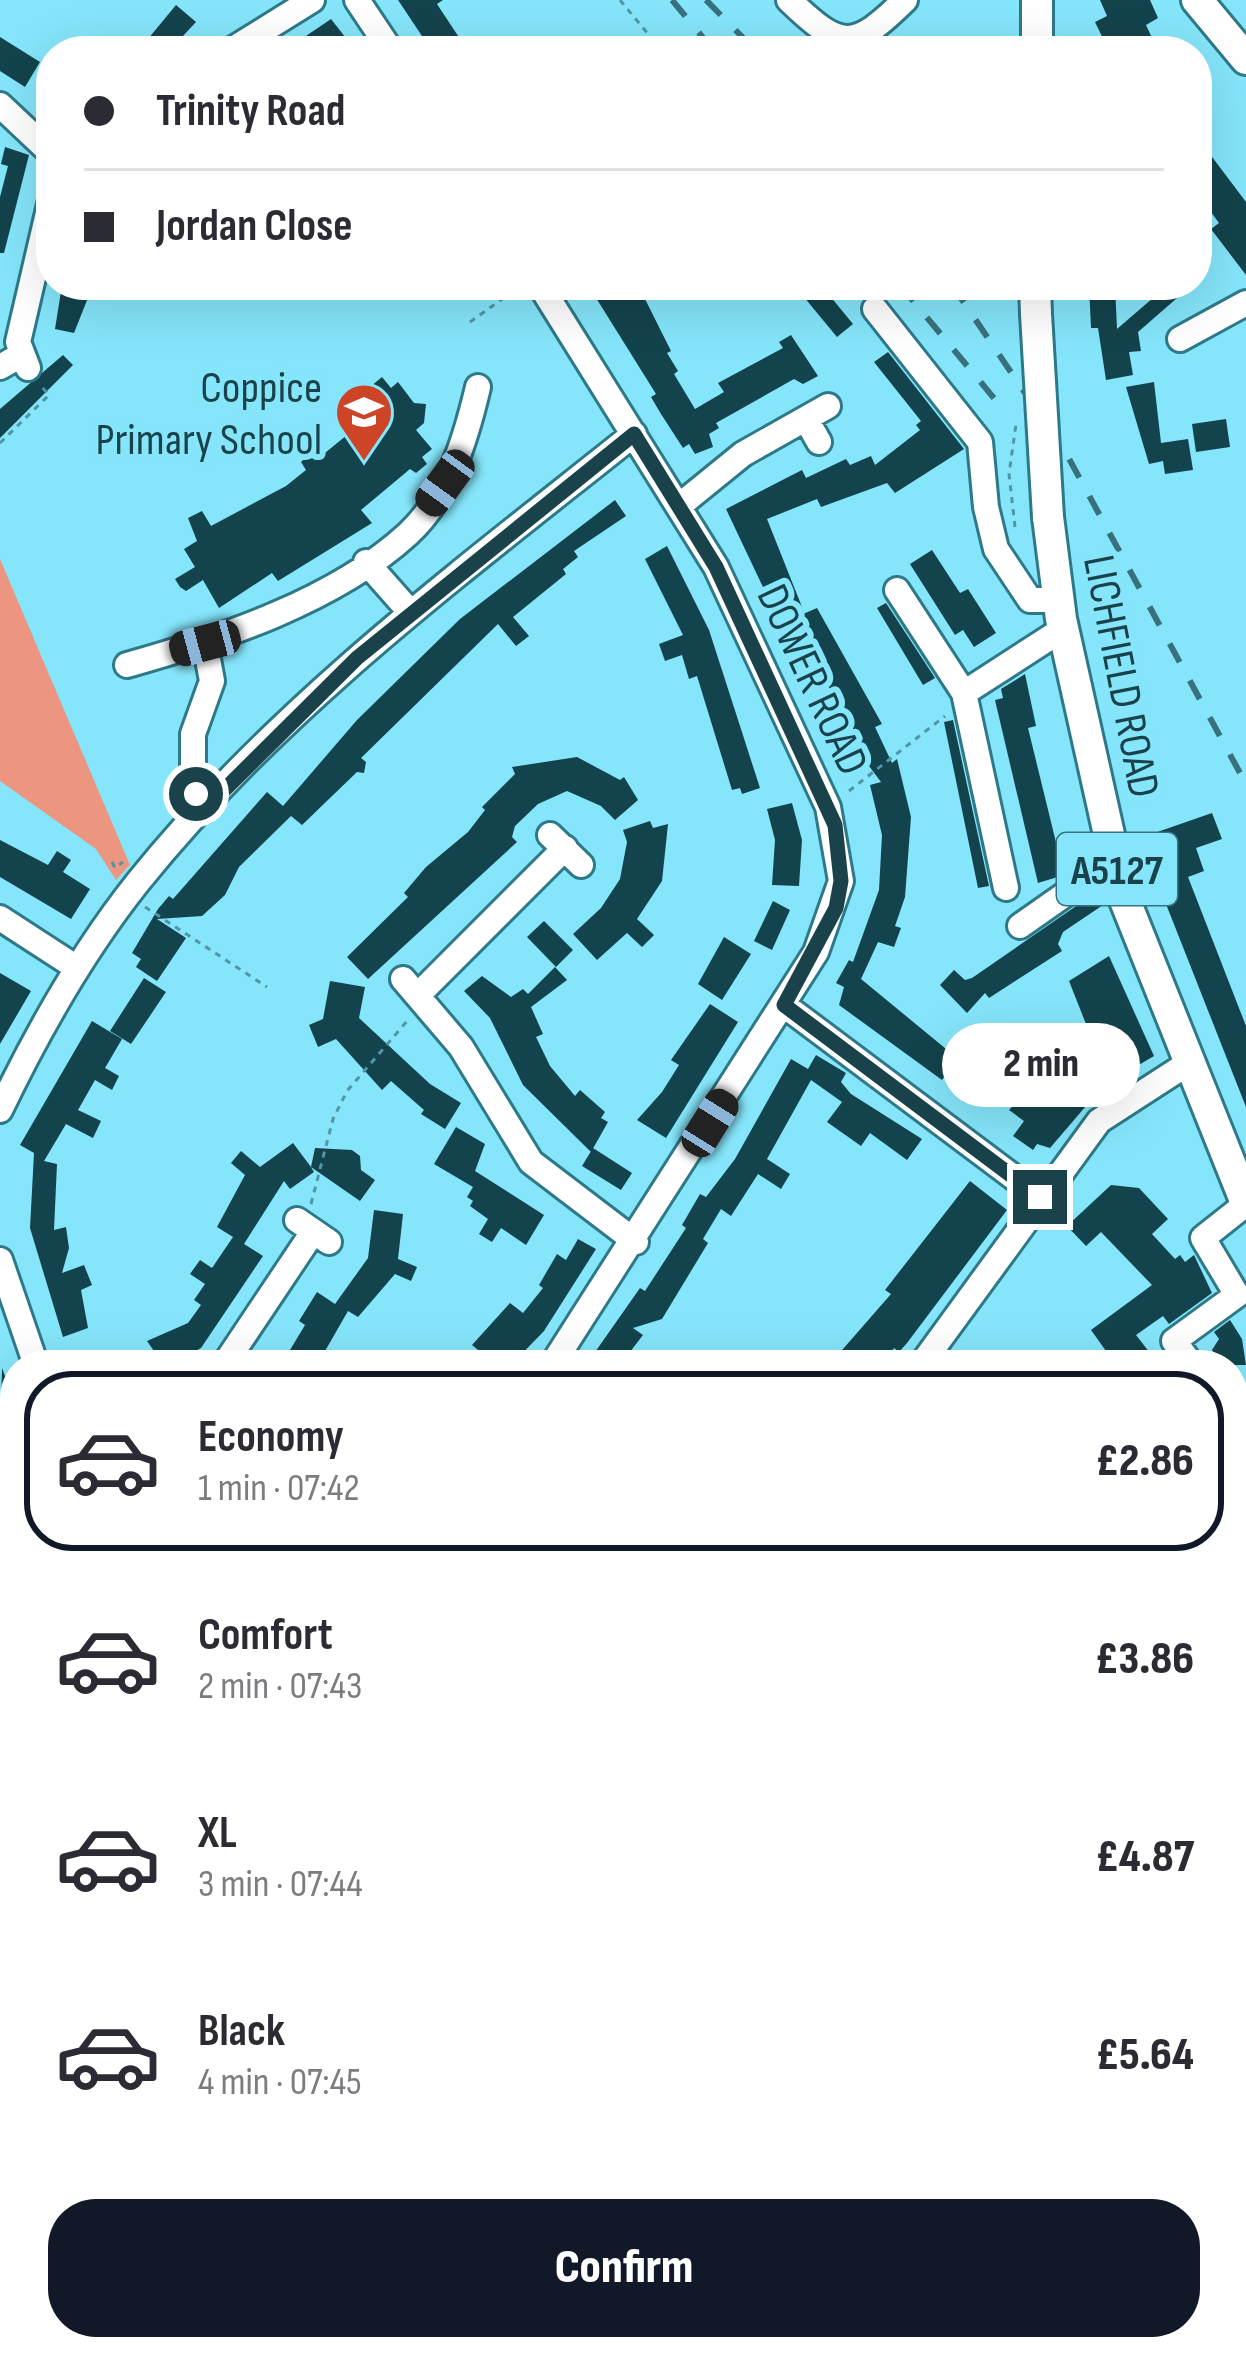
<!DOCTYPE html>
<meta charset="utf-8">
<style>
body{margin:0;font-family:"Sofia Sans Condensed",sans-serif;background:#f7f7f7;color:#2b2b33;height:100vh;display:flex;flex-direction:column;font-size:45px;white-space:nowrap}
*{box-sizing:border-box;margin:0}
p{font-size:39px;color:#7c7c81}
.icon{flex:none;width:66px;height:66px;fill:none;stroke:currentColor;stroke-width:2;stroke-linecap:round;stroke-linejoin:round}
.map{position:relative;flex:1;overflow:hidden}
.drawer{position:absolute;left:0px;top:1350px;width:1248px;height:1011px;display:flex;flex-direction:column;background:#fff;border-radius:48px 48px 0 0;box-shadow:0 12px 48px #0002}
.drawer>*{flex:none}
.top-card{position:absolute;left:36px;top:36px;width:1176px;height:264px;border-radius:48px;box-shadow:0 12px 48px #0002;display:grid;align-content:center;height:264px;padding:0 48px;background:#fff}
.end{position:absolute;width:54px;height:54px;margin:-27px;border:15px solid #19424b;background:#fff;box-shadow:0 0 0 6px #fff}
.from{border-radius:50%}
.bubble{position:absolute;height:84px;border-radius:42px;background:#fff;box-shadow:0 12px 48px #0002;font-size:39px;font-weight:800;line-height:84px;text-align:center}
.car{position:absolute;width:36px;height:72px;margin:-36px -18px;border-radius:15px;box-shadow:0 0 9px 3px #0007;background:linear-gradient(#222 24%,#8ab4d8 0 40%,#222 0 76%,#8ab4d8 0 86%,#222 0)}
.top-card b{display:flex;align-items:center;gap:42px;height:114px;font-size:45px}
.top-card b+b{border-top:3px solid #e1e1e2}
.top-card i{width:30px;height:30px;background:#2b2b33}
ul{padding:21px 0 0;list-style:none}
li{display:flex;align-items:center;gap:36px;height:180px;margin:0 24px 18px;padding:0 24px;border:6px solid transparent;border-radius:48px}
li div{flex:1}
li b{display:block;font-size:45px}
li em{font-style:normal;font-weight:800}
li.on{border-color:#111827}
li>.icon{width:108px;height:108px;stroke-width:1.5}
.button{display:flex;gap:24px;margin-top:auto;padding:24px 48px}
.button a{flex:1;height:138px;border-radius:48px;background:#111827;color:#fff;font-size:48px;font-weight:800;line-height:138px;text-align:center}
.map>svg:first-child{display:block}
.green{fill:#ec9581}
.building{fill:#13434c}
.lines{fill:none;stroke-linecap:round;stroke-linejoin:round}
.minor-casing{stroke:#2e7988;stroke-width:30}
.major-casing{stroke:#2e7988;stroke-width:36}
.path{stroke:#5096a5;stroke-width:3;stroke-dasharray:6 6;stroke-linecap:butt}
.minor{stroke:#fff;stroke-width:24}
.major{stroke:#fff;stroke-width:30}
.rail{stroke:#38717d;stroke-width:6;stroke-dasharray:21 21;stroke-linecap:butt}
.major-bridge-casing{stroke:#2e7988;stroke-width:36;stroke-linecap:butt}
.major-bridge{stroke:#fff;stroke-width:30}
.route{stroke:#19424b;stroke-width:15}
.labels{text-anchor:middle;stroke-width:12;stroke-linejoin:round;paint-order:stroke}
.shield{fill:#85e5fa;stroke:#397380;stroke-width:3}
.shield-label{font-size:42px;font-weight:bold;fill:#19424b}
.poi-label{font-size:45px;fill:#19424b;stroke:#85e5fa;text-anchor:end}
.street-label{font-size:45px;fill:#19424b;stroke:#85e5fa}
</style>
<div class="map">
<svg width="1246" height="2360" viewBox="0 0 1246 2360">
<rect width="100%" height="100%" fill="#85e5fa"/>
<!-- green -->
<path class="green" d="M0,559l130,306 -14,15 -20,-31 -96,-68z"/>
<!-- building -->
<path class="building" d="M398,0h45l-6,4 31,47h-36z
M1100,0h50l8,18 -12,7 12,26h-49l-14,-29 12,-6z
M176,5l20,17 -27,29h-31z
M331,19l11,14 13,18h-47l-8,-11z
M0,37l40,25 -15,25 -25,-16z
M1197,137l49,65v73l-35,-46 8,-6 -22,-30z
M5,147l24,8 -25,98h-4v-56l8,-31 -7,-2z
M62,285h31l-19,48 -19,-4z
M588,285h39l15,8 29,58 -4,2 11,18 -4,3 21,35 29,-17 -6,-9 65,-35 -4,-6 12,-7 27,41 -15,8 -9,-5 -78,44 3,5 -10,6 4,13 -18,7 -6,-10 -6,4 -22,-34 -10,-17 5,-3z
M794,285h27l32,39 -16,13z
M1089,285h26l2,44 51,-44h24l-54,47 3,19 -12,1 4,23 -27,5 -8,-52h-7z
M888,352l76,97 -69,44 -8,-10 -66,24 -4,-8 -50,20 37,93 -24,11 -54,-114 76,-39 4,8 40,-19 4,6 21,-9 4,9 45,-35 -4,-5 5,-4 -47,-59z
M63,355l10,10 -73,73v-29z
M382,377l9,11 7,-6 16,21 12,1 -2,19 -8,7 16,19 -10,8 5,7 -11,9 -6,-4 -49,41 11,13 -94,58 -6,-8 -53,35 -16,-28 -17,11 -6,-4 -5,-8 20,-12 -11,-18 13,-8 -9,-23 14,-7 9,15 75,-40 20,-16 -5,-8 11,-11 8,6 27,-22 -8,-7 27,-23 -7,-9z
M1154,382l7,61 27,-4 5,31 -28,4 -2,-13 -14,3 -23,-77z
M1226,419l4,28 -34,5 -4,-28z
M615,500l11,16 -52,35 4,6 -15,12 3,5 -53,43 16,19 -13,10 -18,-22 -137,134 5,4 -2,11 -7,-1 -55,53 -11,-9 -52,51 -14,28 -23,21 -45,3 29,19 -29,43 -21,-14 5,-8 -9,-6 26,-44 11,-13 4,3 94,-107 16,14 74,-86 103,-101z
M667,546l42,84 51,158 -18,6 -2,-6 -8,2 -35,-114 -8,3 -7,-24 -17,6 -6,-17 24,-9 -38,-76z
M932,550l28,43 8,-4 28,44 -22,14 -11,-17 -8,5 -45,-71z
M886,603l49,75 -12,7 -46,-77z
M817,608l65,116 -7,3 17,36 5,-4 14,58 -6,80 -10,29 6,2 -7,19 -16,-5 -17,37 96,79 -15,22 -103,-75 5,-18 -8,-4 13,-23 4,2 26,-72 3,-55 -12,-50 11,-3 -21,-28 -64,-137z
M1025,674l11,52 -8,2 36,147 -26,8 -43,-183 8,-2 -2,-9z
M953,720l36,166 -11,2 -34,-166z
M577,757l43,23 4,-3 14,23 -23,20 -14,-14 -34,-15 -29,13 -23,22 -3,11 5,5 -149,137 -21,-22 61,-60 -4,-4 22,-26 42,-35 17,-22 -3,-3 33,-33 -3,-7z
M792,803l10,37 -3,46 -27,-1 3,-45 -8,-31z
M1212,813l10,26 -26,9 8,23 -16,6 58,149v81l-106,-269z
M650,821l3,7 15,-4 -6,57 -25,38 17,16 -12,12 -15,-14 -30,27 -24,-26 28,-26 19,-29 7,-37 -4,-12z
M0,840l48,25 9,-14 14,9 -8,12 27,17 -19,30 -71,-42z
M1095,893l8,12 -40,27 -5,12 4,7 -73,47 -4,-5 -18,20 -27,-28 14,-15 11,10 7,-2z
M773,901l17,9 -18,40 -18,-9z
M544,921l29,29 -17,17 -29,-30z
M724,937l27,17 -29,46 -24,-16z
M1109,956l45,100 -29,17 -4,-11 -18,5 -34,-86z
M555,967l12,13 -36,27 12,27 -7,3 14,29 25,30 5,-6 25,22 -4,6 7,4 -17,30 -68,-67 -33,-67 -26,-27 18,-15 29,21 12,-8 5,5z
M0,973l31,18 -31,53z
M144,978l22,14 -35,52 -21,-13z
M330,981l35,6 -6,31 71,66 31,19 -16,26 -24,-15 3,-4 -33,-29 -9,9 -46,-51 -18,8 -9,-22 14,-6z
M710,1004l28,18 -72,116 -29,-18 25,-28 17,-27 -8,-5z
M92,1021l30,18 -17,29 14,8 -7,14 -17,-10 -17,30 23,11 -8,17 -27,-14 -22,37 13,3 -3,66 12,-3 3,21 -7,25 22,-8 8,20 -11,5 7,38 -25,9 -33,-109 4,-75 -14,-8z
M816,1055l30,18 -5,9 10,12 71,45 -15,21 -37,-27 -9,13 -34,-24 15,-20 -31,-22 -44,79 23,15 -9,15 -23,-15 -27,42 -10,-7 -18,30 5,4 -46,76 -29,9 10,7 -23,30h-34l54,-77 5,3 41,-63 -4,-3 18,-31 6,3 29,-38 56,-100 17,10z
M1050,1067l42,32 -42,49 -13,-4 -4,6 -20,-14 11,-15 -15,-11z
M456,1127l29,17 -10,27 69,44 -18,30 -25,-17 -9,14 -13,-8 9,-15 -18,-13 3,-5 -6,-4 6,-10 -39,-23z
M293,1143l18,24 4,-19 37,2 8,6 1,14 14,10 -15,21 -49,-34 3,5 -24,17 -6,-8 -40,63 19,12 -62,92 -31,17h-47l31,-14 -7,-10 41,-18 13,-18 -7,-5 11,-16 -15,-10 10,-14 12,8 21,-31 -16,-10 28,-52 -14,-12 10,-12 19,16z
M593,1148l39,25 -11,17 -39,-24z
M970,1181l37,29 -100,133 -8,9 -5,-4 -12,17h-53l62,-71 -6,-4z
M1111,1185l28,3 29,31 -16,15 23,25 5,-4 5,7 9,-7 18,38 -43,31 -6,-8 -27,19 14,18 -16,12h-18l-25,-35 61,-45 -51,-53 -15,14 -19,-20z
M374,1210l29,4 -5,45 19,8 -6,14 -16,-7 -37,43 -10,-6 -31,54h-36l24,-40 -6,-4 18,-29 18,12 33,-46z
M578,1239l18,10 -52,82 -33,34h-53l20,-15 -6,-5 38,-42 13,10 20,-25 -4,-3 18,-31 9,6z
M1230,1320l12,19 4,26h-24l-10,-15 7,-11 -5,-7z
M2,1368l13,35 -2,74 -13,-36z"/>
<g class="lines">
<defs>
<path id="minor" d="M357,0l34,51
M789,0c52,50 64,51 116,0
M230,51l82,-51
M0,105l51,48
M540,285l176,282 112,240 13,74 -25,71 -264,413
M875,309l105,133 6,65 10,42 34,51h28
M1180,339l66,-36
M0,367l21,-12
M28,368l-10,-26 33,-142
M806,419l13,23
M679,506l64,-52 85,-48
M366,562l45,51
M897,590l67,103 42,195
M127,665c93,-26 208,-64 281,-131 41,-38 58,-96 70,-147
M964,693l99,-64
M204,810l-11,-42v-34l19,-53 -7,-38
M550,835l31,30
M0,918l77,50
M1020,926l94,-66
M403,979l58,68 70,115 105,80
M419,994l146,-146
M784,1005l256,192
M0,1110c38,-79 83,-159 138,-228 140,-174 322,-309 496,-448
M297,1220l32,22
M0,1260l36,105
M1191,1364l-17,-23 63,-46 -34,-57 43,-34
M224,1365l89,-133
M921,1365l178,-244 88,-57
M1233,1569l13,-13
M1233,1856l13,-15
M0,1960l15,-3
M211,2360l10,-14
M789,2360l13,-14"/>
<path id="major" d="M1197,0l49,59
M1037,51v-51
M1035,285l1,29
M1048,517l13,102 61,274 124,310"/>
</defs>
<!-- minor casing -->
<use href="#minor" class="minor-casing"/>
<!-- major casing -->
<use href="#major" class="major-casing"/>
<!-- path -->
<path class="path" d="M620,0l42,51
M784,51l13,-16
M856,285l7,8
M470,322l45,-32
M0,443l49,-48 -9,-10
M1015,527l-6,-53 7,-50
M849,791l96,-75
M112,862l3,6 8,-6
M145,907l122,80
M311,1204l22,-85 14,-28 61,-71
M0,2177l15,8
M1173,2346l15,14"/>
<!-- minor -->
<use href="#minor" class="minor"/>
<!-- major -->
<use href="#major" class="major"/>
<!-- rail -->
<path class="rail" d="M672,0l42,51
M706,0l50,51
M900,285l98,118
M952,285l115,170 179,329"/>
<defs>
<path id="major-bridge" d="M1036,314l12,203"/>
</defs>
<!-- major-bridge casing -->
<use href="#major-bridge" class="major-bridge-casing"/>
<!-- major-bridge -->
<use href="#major-bridge" class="major-bridge"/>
</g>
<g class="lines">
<!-- route -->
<path class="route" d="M196,794l8,16 153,-152 277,-224 82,133 119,258 6,56 -5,27 -52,97 256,192"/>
</g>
<!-- icons -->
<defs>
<symbol id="school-pin" viewBox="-11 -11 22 30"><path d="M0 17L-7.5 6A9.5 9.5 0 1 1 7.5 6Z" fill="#ce4427" stroke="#85e5fa"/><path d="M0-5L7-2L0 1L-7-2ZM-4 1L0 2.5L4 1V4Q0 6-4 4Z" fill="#fff"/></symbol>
</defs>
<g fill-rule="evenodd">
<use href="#school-pin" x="331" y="379" width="66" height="90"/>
</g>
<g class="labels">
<!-- shield labels -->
<rect class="shield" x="1057" y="833" width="120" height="72" rx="9"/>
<g class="shield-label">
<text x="1117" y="884">A5127</text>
</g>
<!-- poi labels -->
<g class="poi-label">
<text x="322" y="402">Coppice<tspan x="322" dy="52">Primary School</tspan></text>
</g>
<!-- street labels -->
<g class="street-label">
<text transform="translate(1123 676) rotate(79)" y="16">LICHFIELD ROAD</text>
<text transform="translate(814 679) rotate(65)" y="16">DOWER ROAD</text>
</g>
</g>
</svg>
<i class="end from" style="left:196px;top:794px"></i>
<i class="end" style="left:1040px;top:1197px"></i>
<div class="bubble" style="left:942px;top:1023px;width:198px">2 min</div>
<i class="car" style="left:445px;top:483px;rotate:216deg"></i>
<i class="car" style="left:205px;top:643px;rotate:255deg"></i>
<i class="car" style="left:710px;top:1123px;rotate:32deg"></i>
<div class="top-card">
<b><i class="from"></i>Trinity Road</b>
<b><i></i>Jordan Close</b>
</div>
<section class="drawer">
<ul>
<li class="on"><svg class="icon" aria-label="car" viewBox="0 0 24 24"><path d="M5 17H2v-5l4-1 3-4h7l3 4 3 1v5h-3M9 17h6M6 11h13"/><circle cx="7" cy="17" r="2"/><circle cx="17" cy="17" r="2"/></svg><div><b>Economy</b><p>1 min · 07:42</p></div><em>£2.86</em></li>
<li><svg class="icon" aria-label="car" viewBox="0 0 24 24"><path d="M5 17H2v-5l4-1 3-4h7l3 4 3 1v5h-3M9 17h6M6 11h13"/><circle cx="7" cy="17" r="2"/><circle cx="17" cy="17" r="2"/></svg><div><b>Comfort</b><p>2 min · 07:43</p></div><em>£3.86</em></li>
<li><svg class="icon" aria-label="car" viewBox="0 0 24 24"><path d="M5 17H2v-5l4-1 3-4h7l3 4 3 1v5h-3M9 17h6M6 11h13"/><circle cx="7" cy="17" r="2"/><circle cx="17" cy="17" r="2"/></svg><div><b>XL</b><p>3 min · 07:44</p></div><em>£4.87</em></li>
<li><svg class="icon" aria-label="car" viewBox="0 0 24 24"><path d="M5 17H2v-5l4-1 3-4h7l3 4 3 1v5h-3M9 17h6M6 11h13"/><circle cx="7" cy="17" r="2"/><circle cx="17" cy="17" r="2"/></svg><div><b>Black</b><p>4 min · 07:45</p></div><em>£5.64</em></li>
</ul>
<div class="button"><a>Confirm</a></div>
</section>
</div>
